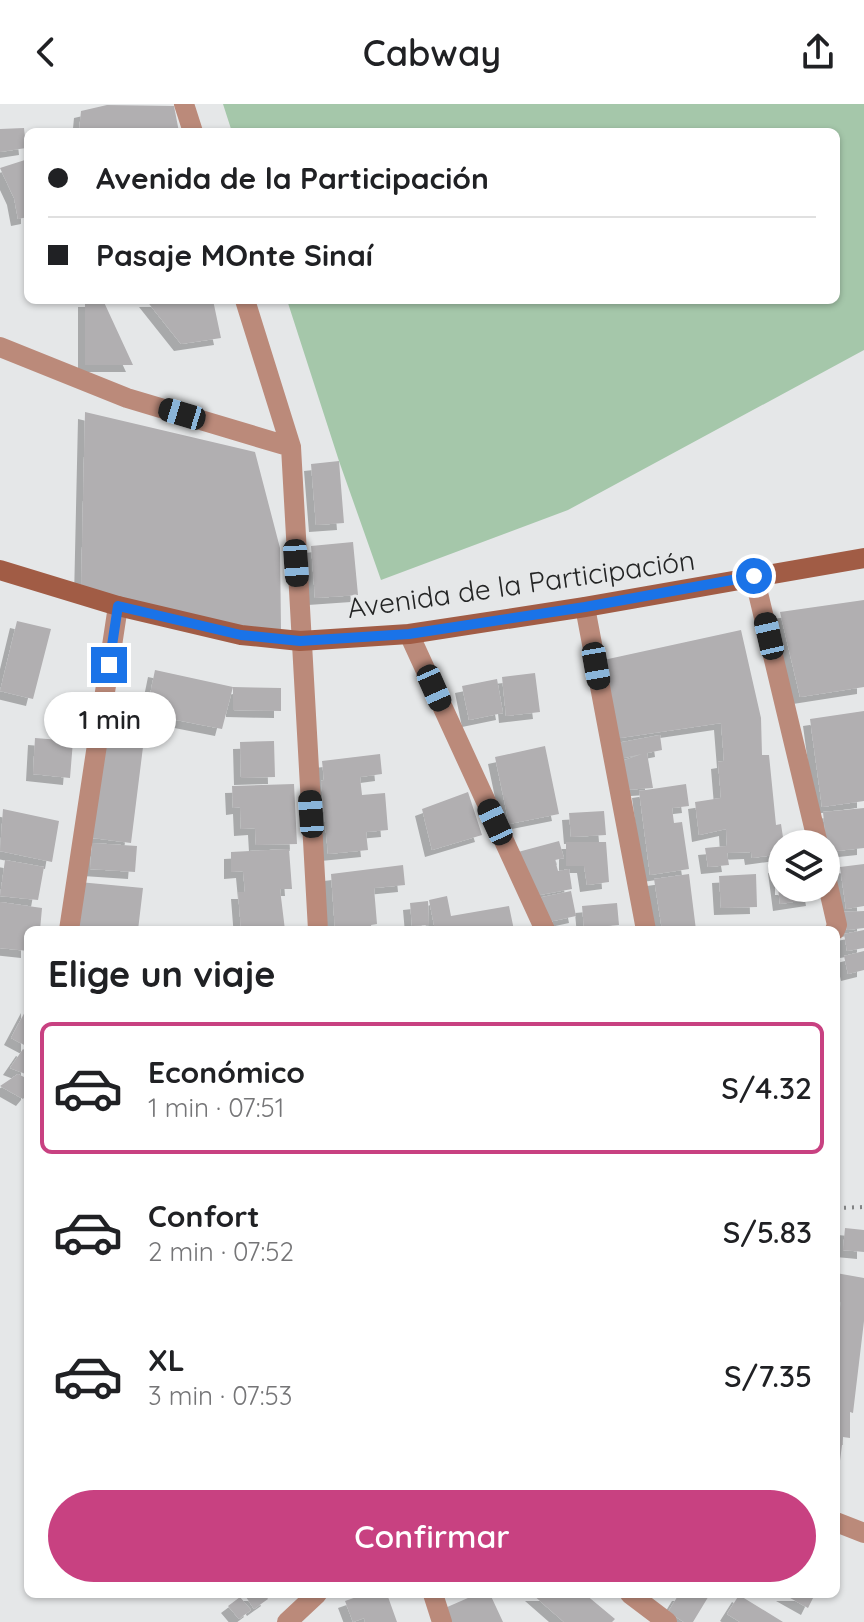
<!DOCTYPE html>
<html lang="es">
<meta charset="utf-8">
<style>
body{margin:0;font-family:Quicksand,sans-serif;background:#f6f6f6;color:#202124;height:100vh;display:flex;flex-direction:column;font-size:30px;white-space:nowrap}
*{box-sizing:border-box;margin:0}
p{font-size:26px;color:#757577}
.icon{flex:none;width:44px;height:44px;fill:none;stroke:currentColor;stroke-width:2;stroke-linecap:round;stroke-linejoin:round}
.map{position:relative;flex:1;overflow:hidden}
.drawer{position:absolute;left:24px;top:822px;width:816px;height:672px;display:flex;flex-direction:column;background:#fff;border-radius:12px;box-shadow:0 2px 6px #0004}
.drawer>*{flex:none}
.hud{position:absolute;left:24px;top:24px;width:816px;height:176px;border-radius:12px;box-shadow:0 2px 6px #0004;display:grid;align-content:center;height:176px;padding:0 24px;background:#fff}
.controls{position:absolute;left:768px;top:726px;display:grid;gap:16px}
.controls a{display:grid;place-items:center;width:72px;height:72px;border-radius:50%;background:#fff;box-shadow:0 2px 6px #0004;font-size:40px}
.end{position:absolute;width:36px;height:36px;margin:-18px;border:10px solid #1a73e8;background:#fff;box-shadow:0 0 0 4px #fff}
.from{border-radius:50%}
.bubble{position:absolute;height:56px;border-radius:28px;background:#fff;box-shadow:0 2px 6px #0004;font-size:26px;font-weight:600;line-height:56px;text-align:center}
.car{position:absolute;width:24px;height:48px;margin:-24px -12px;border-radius:10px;box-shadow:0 0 6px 2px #0007;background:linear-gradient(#222 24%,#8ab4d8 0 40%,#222 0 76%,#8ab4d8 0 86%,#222 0)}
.hud b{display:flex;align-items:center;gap:28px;height:76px;font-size:30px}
.hud b+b{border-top:2px solid #e0e0e0}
.hud i{width:20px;height:20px;background:#202124}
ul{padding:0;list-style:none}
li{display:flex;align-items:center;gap:24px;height:132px;margin:0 16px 12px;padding:0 8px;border:4px solid transparent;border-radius:12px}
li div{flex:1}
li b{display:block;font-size:30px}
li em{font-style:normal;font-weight:600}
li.on{border-color:#c84181}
li>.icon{width:72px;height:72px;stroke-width:1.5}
h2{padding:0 24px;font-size:36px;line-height:96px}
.primary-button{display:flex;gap:16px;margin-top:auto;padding:16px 24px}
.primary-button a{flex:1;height:92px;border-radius:48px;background:#c84181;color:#fff;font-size:32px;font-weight:600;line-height:92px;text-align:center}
header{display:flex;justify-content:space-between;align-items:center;height:104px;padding:0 24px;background:#fff;font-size:36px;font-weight:600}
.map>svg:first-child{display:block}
.green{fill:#a5c7aa}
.building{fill:#b1afb1;filter:url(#shadow)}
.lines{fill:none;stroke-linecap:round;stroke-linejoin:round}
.path{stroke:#818283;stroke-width:4;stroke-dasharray:2 6;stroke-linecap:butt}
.minor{stroke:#bb8a7a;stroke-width:20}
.secondary{stroke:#a15c45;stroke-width:20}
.route{stroke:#1a73e8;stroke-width:10}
.labels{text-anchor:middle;stroke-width:6;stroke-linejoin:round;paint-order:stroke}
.street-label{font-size:28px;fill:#242525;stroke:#e5e7e8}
</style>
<header><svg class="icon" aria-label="back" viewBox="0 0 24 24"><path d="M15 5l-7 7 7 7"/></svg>Cabway<svg class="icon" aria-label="share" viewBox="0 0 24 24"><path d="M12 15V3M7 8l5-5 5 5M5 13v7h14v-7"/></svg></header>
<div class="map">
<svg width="864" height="1518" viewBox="0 0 864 1518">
<defs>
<filter id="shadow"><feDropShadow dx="-7" dy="7" stdDeviation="0" flood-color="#0004"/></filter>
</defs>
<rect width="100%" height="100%" fill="#e5e7e8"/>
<!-- green -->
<path class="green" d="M223,0h641v246l-296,160 -187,70 -42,-119 -52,-161h549v-168h-604z"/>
<!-- building -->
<path class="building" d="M107,1l67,1 5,26h-100l2,-21z
M24,24l2,20 -26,4v-23z
M28,55v58l-10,2 -4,-21 -14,-30z
M85,196h18l30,65h-48z
M146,196h67l8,38 -40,6z
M85,308l170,40 25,96 1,82 -67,-7 -133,-32z
M339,357l5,62 -28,2 -5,-61z
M353,438l5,53 -43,3 -4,-52z
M864,496v87l-64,10 -20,-85z
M17,517l34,8 -18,70 -33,-8z
M741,526l20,88 1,37h7l7,70 5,-1 3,20 -2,10 -30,4 -1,-6 -24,1 2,12 -21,2 -3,-19 22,-2 -1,-17 -27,6 -4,-33 26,-4 -3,-36 6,-1 -3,-38 -108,16 -14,-78z
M155,566l78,17 -11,42 -76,-15z
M535,569l5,39 -34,4 -4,-39z
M497,575l6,34 -34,7 -7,-34z
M233,583l48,1v23l-48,-1z
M864,607v90l-42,6 -12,-88z
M100,613l46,6 -15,120 -46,-6z
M660,631l2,15 -15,3 6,35 -30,2 -4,-28 23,-8 -27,6 -3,-16z
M35,634l38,3 -3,37 -37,-4z
M274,637l1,36 -34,1 -1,-36z
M545,642l14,68 -50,10 -14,-67z
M380,650l2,20 -22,3 2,18 23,-2 3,37 -22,2 2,18 -40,4 -7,-73 3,-1 -2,-19z
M294,680l3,60 -41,1 -1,-17 -14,1 -1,-22 -7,1 -1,-22z
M686,680l3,22 -17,2 2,15 8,-1 7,47 -39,6 -11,-84z
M468,688l14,43 -50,15 -10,-41z
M864,704v40l-37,4 -4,-40z
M3,705l56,12 -7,41 -52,-11z
M604,707l2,24 -35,2 -2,-24z
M559,737l5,17 -9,2 3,11 11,-2 3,20 -38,7 -16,-44z
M566,738h40l3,40 -22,3 -3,-19h-18z
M92,739l45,3 -2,26 -45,-3z
M289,745l3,40h-12l5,41h-44l-3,-38h7l-2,-21 -12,1v-20z
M5,756l39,7 -6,33 -38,-4z
M864,760v42l-18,3 -6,-42z
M403,761l2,20 -31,3 3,36 -6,1 1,5h-37l-4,-56z
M782,761v23h29l2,11 -33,5 -5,-38z
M689,770l7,56h-34l-8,-51z
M756,770l1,33 -36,1 -2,-32z
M79,778l64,6 -5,42h-65z
M571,787l5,25 -32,7 -6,-25z
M447,792l4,20 58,-10 5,24h-79l-6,-30z
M428,797l1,24 -17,1 -2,-23z
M0,798l42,6 -2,22h-12v21l-28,-3z
M617,799l2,22 -35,3 -2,-22z
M864,807v17l-17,2 -4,-18z
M864,826v18l-17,3 -3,-17z
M864,847v19l-16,4 -4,-18z
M28,902v41l-17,-9z
M23,945l5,3v23l-18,-7z
M18,970l10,5v14l-5,6 -23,-13z
M845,1124l19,2v22l-21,-2z
M836,1169l28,5v43l-11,92 -3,-1v26l-7,-1 -3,24 -4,-1v-127l5,-31 -5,-1z
M244,1490h21l3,5 -14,10z
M365,1490h22l10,28h-32l-1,-4 -11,4 -8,-21z
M477,1490h13l13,28h-52l-6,-14z
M532,1490h53l30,25 -3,3h-48z
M679,1490h31l-17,28h-9l-16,-10z
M783,1490h32l-7,14z
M739,1491l44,27h-43l-13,-8z
M240,1493l11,13 -12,9 -11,-13z"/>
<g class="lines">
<!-- path -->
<path class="path" d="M836,1104l28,-1"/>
<!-- minor -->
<path class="minor" d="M184,0l9,28
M245,196l46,147 27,483
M0,243l127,51 164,49
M754,472l64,268
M585,503l61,323
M409,530l136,296
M826,773l11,48 -2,5
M69,826l49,-324
M836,1418l28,11
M433,1490l9,28
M630,1490l37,28
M287,1518l30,-28"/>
<!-- secondary -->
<path class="secondary" d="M0,466l118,36 123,29 59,6 109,-7 176,-27 279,-49"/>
</g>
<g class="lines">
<!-- route -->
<path class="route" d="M109,561l9,-59 123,29 59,6 109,-7 176,-27 169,-31"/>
</g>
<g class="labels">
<!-- street labels -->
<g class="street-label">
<text transform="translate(521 480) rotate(-8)" y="10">Avenida de la Participación</text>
</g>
</g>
</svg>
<div class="controls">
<a><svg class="icon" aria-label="layers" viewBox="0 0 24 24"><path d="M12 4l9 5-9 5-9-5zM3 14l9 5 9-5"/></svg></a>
</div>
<i class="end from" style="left:754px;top:472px"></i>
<i class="end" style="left:109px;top:561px"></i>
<div class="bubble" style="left:44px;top:588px;width:132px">1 min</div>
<i class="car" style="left:182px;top:310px;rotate:287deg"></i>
<i class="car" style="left:296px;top:459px;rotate:176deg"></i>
<i class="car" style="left:769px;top:532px;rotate:347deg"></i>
<i class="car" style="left:596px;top:562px;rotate:170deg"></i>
<i class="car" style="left:434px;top:584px;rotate:156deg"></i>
<i class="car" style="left:311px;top:710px;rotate:356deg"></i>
<i class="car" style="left:495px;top:718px;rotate:335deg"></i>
<div class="hud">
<b><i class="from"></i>Avenida de la Participación</b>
<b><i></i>Pasaje MOnte Sinaí</b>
</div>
<section class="drawer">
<h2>Elige un viaje</h2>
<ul>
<li class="on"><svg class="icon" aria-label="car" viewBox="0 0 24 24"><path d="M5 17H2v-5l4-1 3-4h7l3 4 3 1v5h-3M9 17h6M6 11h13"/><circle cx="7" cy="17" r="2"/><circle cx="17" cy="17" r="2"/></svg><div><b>Económico</b><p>1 min · 07:51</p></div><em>S/4.32</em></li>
<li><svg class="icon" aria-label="car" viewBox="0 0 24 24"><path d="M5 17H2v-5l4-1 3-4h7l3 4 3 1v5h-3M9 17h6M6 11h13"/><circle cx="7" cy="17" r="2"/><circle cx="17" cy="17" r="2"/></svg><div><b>Confort</b><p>2 min · 07:52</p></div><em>S/5.83</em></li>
<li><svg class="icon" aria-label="car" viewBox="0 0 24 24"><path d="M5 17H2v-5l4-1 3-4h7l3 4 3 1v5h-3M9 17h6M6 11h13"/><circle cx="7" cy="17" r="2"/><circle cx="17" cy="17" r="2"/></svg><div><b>XL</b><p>3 min · 07:53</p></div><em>S/7.35</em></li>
</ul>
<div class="primary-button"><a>Confirmar</a></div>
</section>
</div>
